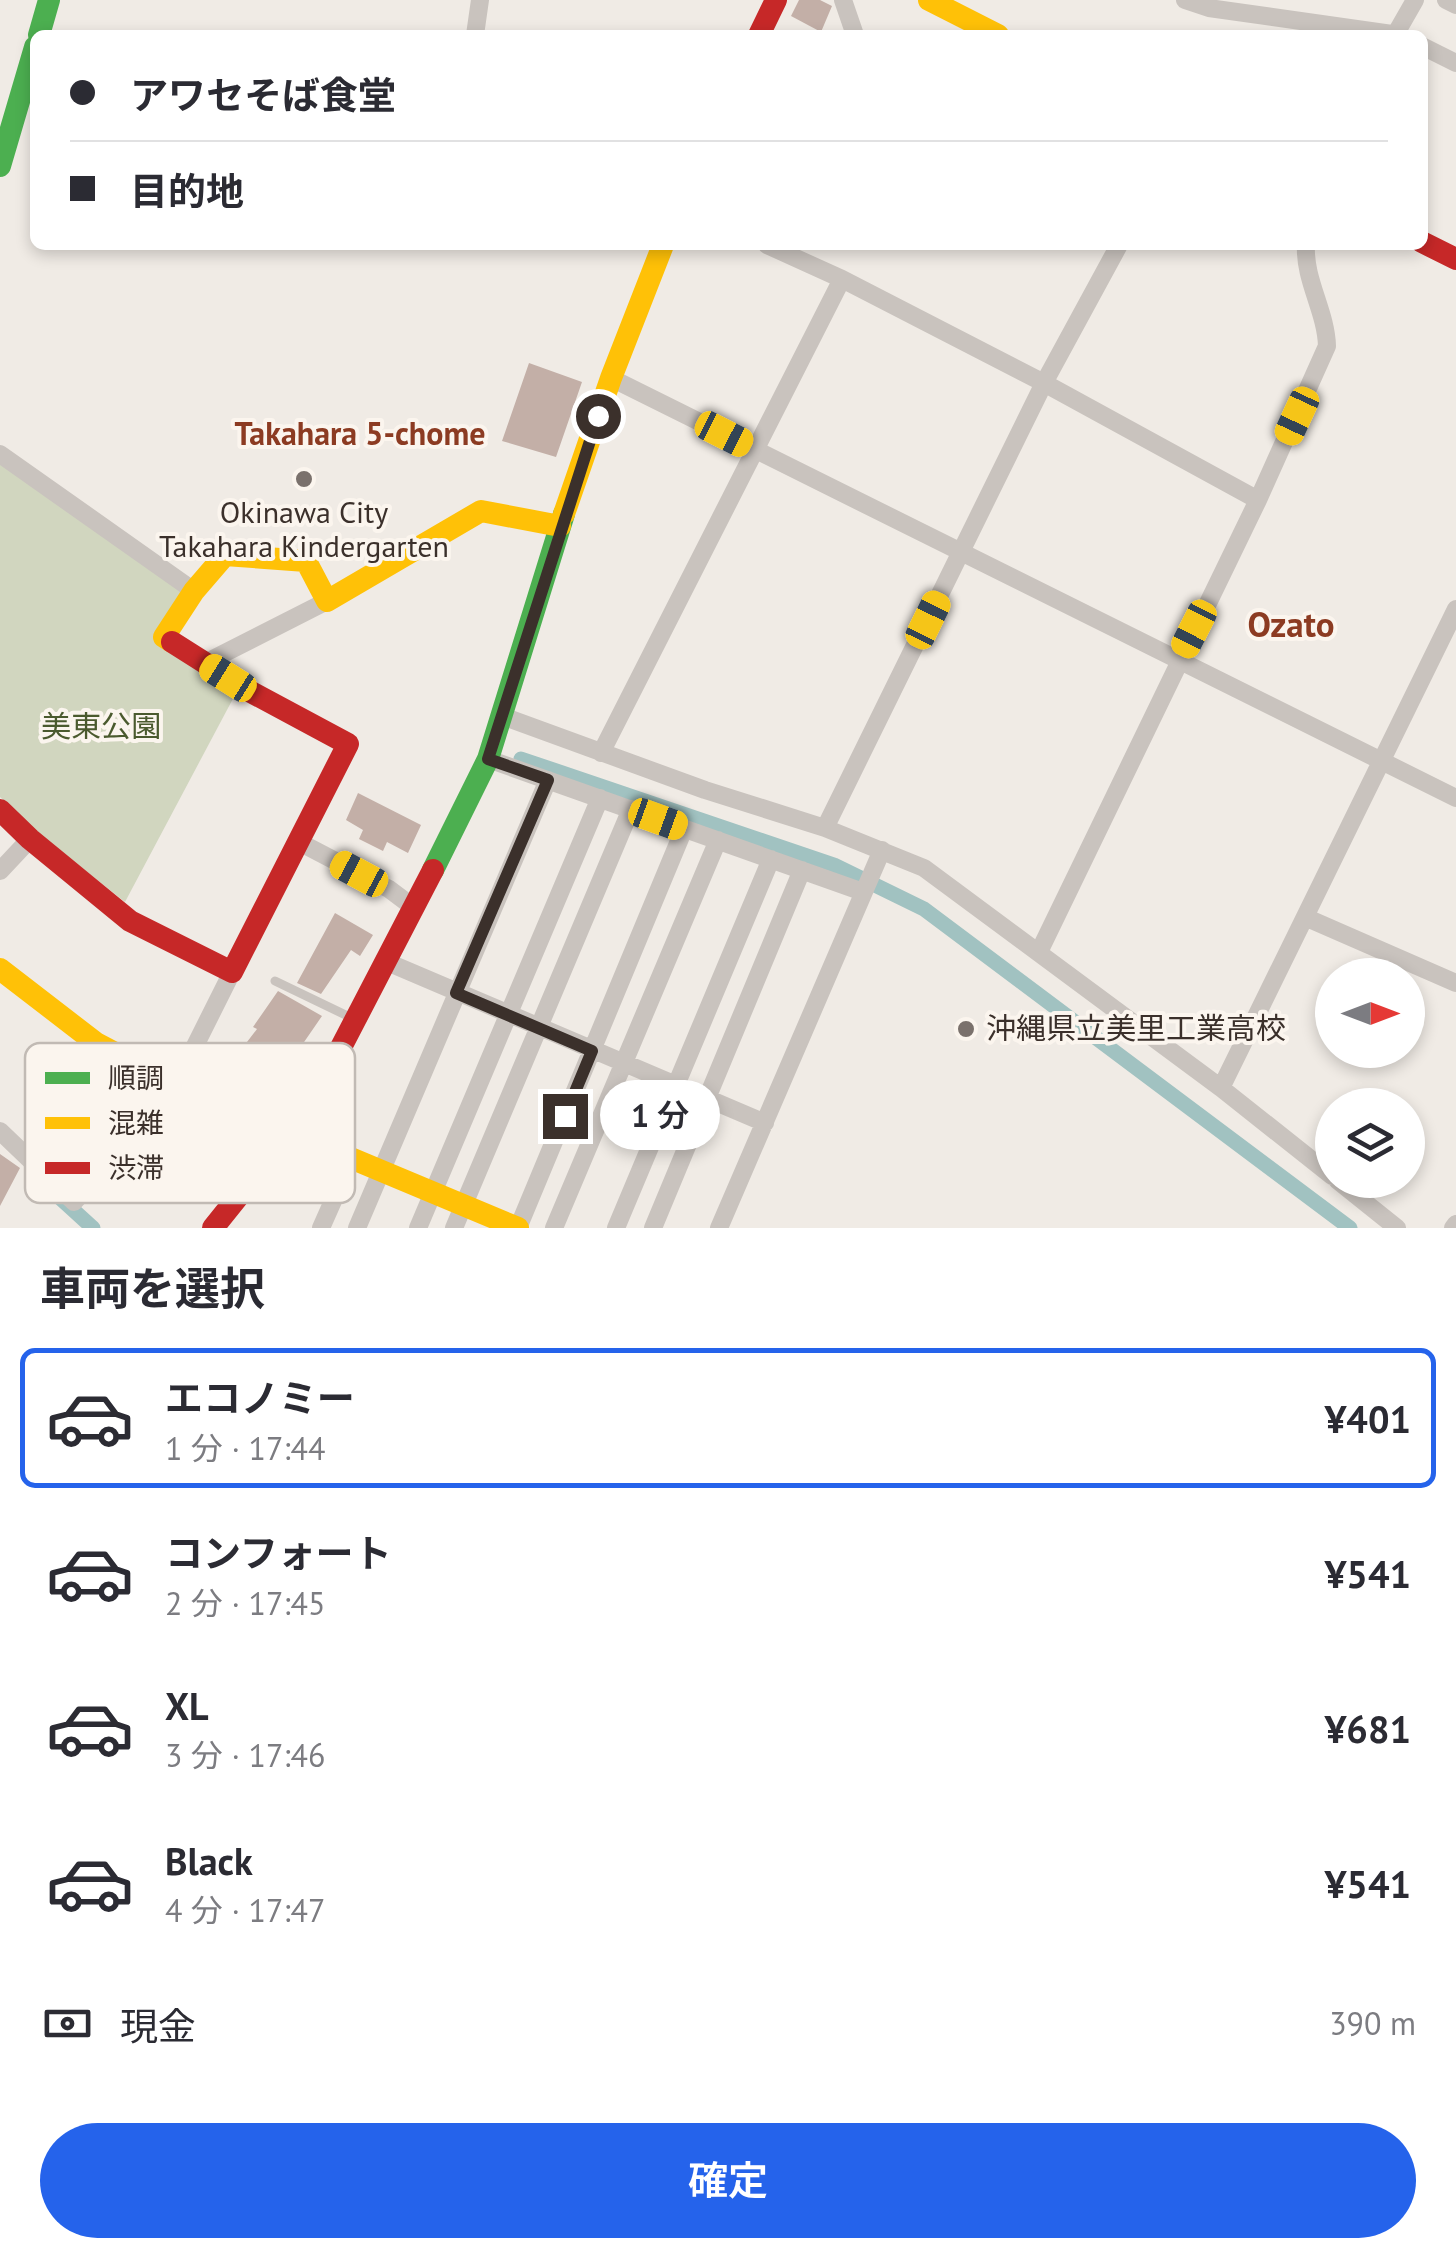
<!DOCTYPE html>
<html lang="ja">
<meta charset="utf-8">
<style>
body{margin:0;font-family:"PT Sans","Noto Sans JP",sans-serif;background:#f7f7f7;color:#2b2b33;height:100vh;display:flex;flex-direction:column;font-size:38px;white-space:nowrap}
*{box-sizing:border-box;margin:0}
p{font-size:32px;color:#7c7c81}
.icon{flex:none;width:55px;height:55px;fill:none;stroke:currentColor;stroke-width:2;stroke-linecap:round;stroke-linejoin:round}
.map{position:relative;height:1228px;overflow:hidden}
.details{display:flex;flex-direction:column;background:#fff;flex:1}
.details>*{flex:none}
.banner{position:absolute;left:30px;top:30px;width:1398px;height:220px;border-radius:15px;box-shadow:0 5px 15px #0003;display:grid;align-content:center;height:220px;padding:0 40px;background:#fff}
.needle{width:65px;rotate:90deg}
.controls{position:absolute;left:1315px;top:958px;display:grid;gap:20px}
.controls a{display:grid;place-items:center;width:110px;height:110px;border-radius:50%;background:#fff;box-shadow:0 5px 15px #0003;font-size:50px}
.end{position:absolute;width:45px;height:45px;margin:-22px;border:12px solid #3b302b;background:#fff;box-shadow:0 0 0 5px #fff}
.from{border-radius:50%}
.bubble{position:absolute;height:70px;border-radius:35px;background:#fff;box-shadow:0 5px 15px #0003;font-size:32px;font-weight:600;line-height:70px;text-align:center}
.car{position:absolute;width:30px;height:60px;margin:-30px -15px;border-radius:12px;box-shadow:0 0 8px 2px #0007;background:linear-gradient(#f5c518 24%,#345 0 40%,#f5c518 0 76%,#345 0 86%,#f5c518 0)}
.banner b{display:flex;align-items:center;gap:35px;height:95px;font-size:38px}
.banner b+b{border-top:2px solid #e1e1e2}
.banner i{width:25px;height:25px;background:#2b2b33}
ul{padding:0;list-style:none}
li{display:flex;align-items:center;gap:30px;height:140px;margin:0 20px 15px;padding:0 20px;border:5px solid transparent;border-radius:15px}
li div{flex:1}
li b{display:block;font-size:38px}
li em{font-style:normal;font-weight:600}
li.active{border-color:#2563eb}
li>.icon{width:90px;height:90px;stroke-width:1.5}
h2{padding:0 40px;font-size:45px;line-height:120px}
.pay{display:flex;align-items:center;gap:25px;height:110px;padding:0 40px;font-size:38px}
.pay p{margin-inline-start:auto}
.action{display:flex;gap:20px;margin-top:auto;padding:20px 40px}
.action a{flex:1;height:115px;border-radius:60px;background:#2563eb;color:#fff;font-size:40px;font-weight:600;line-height:115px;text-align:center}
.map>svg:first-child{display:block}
.green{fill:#d1d6bf}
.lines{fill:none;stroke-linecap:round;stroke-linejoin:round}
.canal{stroke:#a1c2c1;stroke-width:15}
.building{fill:#c3afa7}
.lane{stroke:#c9c3be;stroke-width:9}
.street{stroke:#c9c3be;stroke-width:18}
.fast{stroke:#4caf50;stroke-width:22}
.slow{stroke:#ffc107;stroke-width:22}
.jam{stroke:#c62828;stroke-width:22}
.route{stroke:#3b302b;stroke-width:12}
.poi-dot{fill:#7a716c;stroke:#fbf5ee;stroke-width:4}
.labels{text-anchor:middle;stroke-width:8;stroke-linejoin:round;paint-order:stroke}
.poi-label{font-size:30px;fill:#3b302b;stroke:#fbf5ee}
.park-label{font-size:30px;fill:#4a5a2e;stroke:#fbf5ee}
.neighbourhood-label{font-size:32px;font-weight:bold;fill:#8c3b22;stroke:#fbf5ee}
.quarter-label{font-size:35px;font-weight:bold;fill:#8c3b22;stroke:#fbf5ee}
.key{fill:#fbf5ee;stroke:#c1bab4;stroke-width:2.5}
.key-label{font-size:28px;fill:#3b302b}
</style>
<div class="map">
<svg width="1456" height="1228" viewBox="0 0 1456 1228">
<rect width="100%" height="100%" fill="#f0ebe5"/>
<!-- green -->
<path class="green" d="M0,464l184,129 -29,47 81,53 -111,209 -88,-70 -37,-35z"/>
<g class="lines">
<!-- canal -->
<path class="canal" d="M521,759l313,106 90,44 426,319
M59,1197l34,31"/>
</g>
<!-- building -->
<path class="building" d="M799,0h21l12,6 -11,26 -30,-16z
M529,363l53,19 -26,75 -54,-16z
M358,793l63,32 -13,28 -21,-11 -4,9 -24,-12 4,-9 -17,-10z
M335,913l38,22 -13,21 -9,-6 -30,44 -24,-11z
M278,991l44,25 -51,74 -47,-18 33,-43 -4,-2z
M0,1154l20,14 -20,38z"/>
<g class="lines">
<!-- lane -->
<path class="lane" d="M275,981l79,38"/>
<!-- street -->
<path class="street" d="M843,0l12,35
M1185,0l24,8 190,27
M1446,0l10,5
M475,35l5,-35
M1395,35l20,-35
M1422,46l34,17
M767,245l75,34 202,104 214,117
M611,378l845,420
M0,454l194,137
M205,663l122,-62
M502,716l203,74 120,38 99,40 297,220 111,88
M601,753l241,-474
M488,759l375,133
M825,828l219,-445 75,-138
M299,842l90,47 24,18
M0,871l30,-32
M1307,918l149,65
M1039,952l219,-452 69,-154c-1,-35 -23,-66 -21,-101
M387,962l378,161
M1221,1088l235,-479
M0,1131l74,71 96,-106 62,-124
M1337,1180l60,48
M321,1228l31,-70
M357,1228l191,-448
M418,1228l182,-430
M454,1228l177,-419
M518,1228l166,-399
M554,1228l164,-388
M616,1228l155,-369
M653,1228l149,-358
M719,1228l163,-378
M1453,1228l3,-4"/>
<!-- fast -->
<path class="fast" d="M39,35l10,-35
M0,166l35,-119
M433,870l55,-111 76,-245"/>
<!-- slow -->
<path class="slow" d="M929,0l69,35
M564,514l47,-136 52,-133
M172,642l-8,-5 30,-46 31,-36 81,6 21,40 154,-90 79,15
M0,969l96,74 80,42 342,143"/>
<!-- jam -->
<path class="jam" d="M759,35l17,-35
M1422,242l34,17
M0,810l30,29 100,82 102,51 116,-228 -97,-52 -79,-50
M213,1228l97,-121 123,-237"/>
</g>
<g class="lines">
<!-- route -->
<path class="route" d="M565,1116l27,-65 -136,-58 92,-213 -60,-21 110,-343"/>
</g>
<!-- markers -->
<g class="poi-dot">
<circle cx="304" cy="479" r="10"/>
<circle cx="966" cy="1029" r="10"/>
</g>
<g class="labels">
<!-- poi labels -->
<g class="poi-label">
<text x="304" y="523">Okinawa City<tspan x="304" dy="34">Takahara Kindergarten</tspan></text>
<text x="986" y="1039" text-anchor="start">沖縄県立美里工業高校</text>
</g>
<!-- park labels -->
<g class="park-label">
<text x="101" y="737">美東公園</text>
</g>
<!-- neighbourhood labels -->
<g class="neighbourhood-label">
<text x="360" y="445">Takahara 5-chome</text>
</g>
<!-- quarter labels -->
<g class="quarter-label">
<text x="1291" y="637">Ozato</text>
</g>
</g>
<!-- legend -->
<rect x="25" y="1043" width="330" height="160" rx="15" class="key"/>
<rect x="45" y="1072" width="45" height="12" fill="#4caf50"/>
<rect x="45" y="1117" width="45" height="12" fill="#ffc107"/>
<rect x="45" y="1162" width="45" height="12" fill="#c62828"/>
<g class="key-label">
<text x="108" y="1088">順調</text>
<text x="108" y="1133">混雑</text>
<text x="108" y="1178">渋滞</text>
</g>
</svg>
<div class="controls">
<a><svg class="needle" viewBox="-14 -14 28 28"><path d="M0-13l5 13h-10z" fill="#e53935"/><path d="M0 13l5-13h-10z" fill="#7c7c81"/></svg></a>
<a><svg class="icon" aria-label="layers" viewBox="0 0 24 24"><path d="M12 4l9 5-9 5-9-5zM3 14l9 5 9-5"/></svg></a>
</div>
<i class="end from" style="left:598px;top:416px"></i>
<i class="end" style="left:565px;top:1116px"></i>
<div class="bubble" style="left:600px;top:1080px;width:120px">1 分</div>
<i class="car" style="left:1297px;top:416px;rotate:205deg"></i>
<i class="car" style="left:724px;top:434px;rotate:117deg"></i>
<i class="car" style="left:928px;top:620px;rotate:26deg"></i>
<i class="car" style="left:1194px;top:629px;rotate:207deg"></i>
<i class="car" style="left:228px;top:678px;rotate:302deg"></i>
<i class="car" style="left:658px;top:819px;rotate:110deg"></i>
<i class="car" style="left:359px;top:874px;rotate:298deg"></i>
<div class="banner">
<b><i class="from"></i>アワセそば食堂</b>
<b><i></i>目的地</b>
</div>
</div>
<section class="details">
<h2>車両を選択</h2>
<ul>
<li class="active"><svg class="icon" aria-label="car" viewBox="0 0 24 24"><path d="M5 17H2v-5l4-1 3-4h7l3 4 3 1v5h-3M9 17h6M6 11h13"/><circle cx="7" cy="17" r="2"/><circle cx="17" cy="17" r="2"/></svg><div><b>エコノミー</b><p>1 分 · 17:44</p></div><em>¥401</em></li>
<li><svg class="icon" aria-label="car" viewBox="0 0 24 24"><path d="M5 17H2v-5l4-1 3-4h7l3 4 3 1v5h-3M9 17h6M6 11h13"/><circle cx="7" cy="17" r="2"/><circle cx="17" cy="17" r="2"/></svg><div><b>コンフォート</b><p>2 分 · 17:45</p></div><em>¥541</em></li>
<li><svg class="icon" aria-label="car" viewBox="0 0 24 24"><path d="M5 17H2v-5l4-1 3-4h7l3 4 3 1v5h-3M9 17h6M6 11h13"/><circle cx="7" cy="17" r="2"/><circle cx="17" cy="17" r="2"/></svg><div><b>XL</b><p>3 分 · 17:46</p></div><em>¥681</em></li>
<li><svg class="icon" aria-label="car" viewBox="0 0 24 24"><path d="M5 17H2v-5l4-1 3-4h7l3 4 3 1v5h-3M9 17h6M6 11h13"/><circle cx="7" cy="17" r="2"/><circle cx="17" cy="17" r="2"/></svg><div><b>Black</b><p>4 分 · 17:47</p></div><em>¥541</em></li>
</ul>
<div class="pay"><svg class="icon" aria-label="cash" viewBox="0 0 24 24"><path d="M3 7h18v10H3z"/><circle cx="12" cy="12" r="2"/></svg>現金<p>390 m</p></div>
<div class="action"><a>確定</a></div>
</section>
